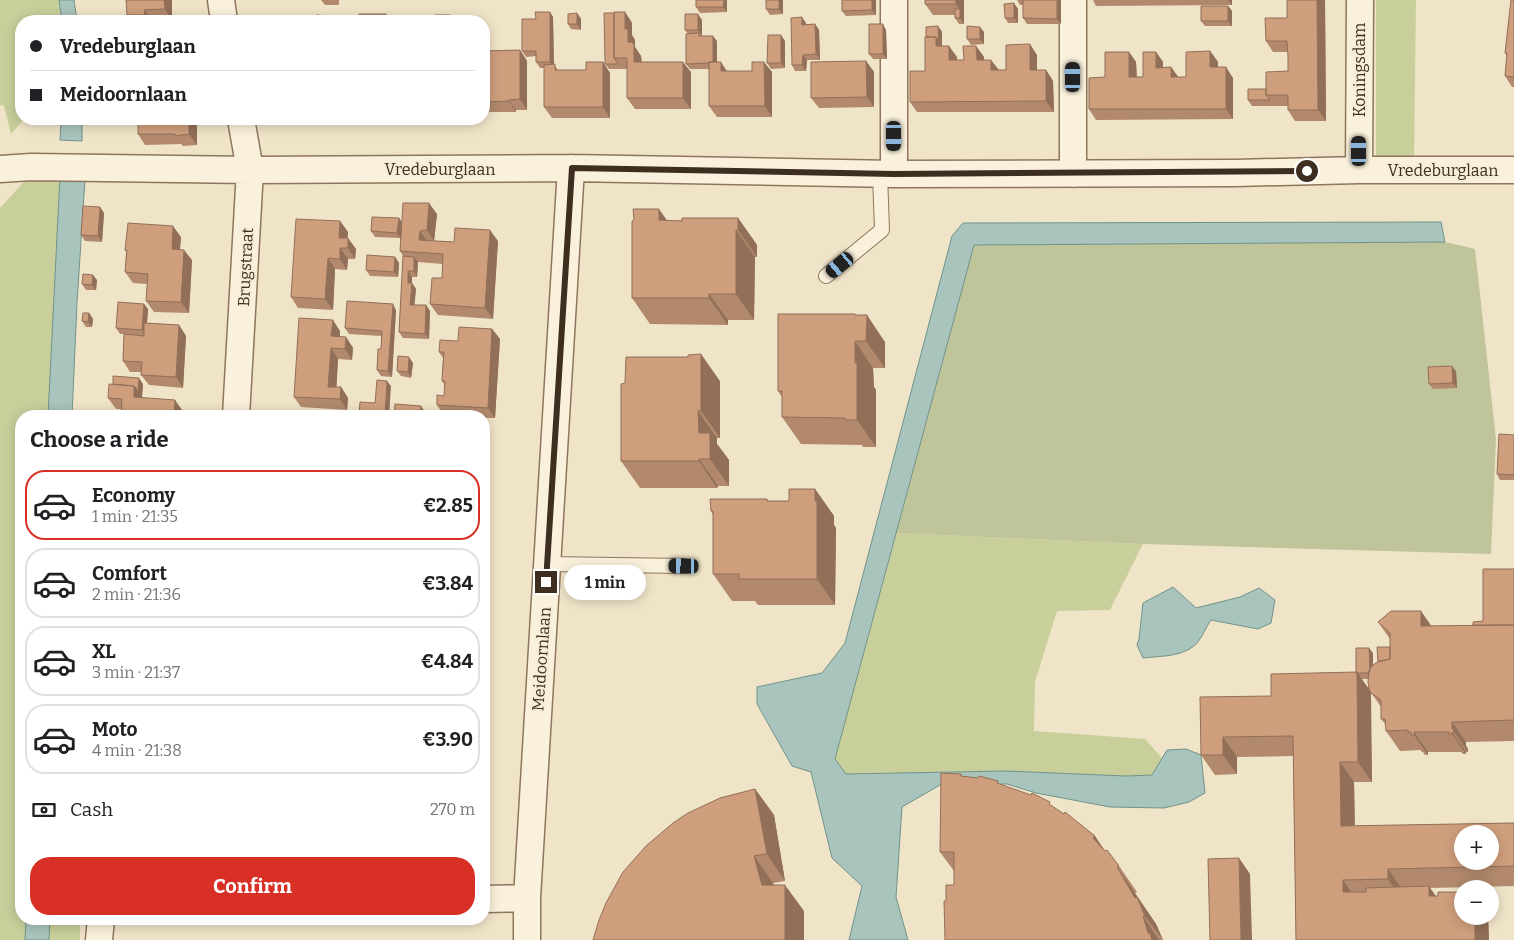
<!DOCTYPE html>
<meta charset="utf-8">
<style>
body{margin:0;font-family:Bitter,serif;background:#f2f2f2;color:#202124;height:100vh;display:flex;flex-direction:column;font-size:19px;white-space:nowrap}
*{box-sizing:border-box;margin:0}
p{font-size:16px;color:#757577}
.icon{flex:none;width:28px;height:28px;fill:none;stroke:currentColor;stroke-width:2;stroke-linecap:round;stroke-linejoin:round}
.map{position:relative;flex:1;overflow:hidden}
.panel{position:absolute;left:15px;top:410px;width:475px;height:515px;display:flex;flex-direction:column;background:#fff;border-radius:20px;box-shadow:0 2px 12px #0003}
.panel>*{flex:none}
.top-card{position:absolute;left:15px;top:15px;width:475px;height:110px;border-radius:20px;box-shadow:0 2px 12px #0003;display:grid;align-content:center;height:110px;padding:0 15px;background:#fff}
.buttons{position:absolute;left:1454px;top:825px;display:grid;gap:10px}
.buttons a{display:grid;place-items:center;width:45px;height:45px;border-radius:50%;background:#fff;box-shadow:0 2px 12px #0003;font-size:25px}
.end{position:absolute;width:22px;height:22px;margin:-11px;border:6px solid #3d2e20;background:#fff;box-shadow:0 0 0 2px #fff}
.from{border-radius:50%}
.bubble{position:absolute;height:35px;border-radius:18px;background:#fff;box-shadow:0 2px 12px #0003;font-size:16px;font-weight:700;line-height:35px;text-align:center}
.car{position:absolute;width:15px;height:30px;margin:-15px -8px;border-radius:6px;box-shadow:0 0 4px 1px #0007;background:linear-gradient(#222 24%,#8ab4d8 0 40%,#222 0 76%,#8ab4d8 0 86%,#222 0)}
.top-card b{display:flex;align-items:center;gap:18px;height:48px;font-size:19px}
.top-card b+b{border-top:1px solid #e0e0e0}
.top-card i{width:12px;height:12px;background:#202124}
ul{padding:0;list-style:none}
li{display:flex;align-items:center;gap:15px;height:70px;margin:0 10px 8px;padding:0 5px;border:2px solid #e0e0e0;border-radius:20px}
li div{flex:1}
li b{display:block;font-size:19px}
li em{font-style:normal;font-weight:700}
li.selected{border-color:#d93025}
li>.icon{width:45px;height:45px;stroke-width:1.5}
h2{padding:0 15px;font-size:22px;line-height:60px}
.pay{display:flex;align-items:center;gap:12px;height:55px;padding:0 15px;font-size:19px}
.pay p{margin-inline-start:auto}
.button{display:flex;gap:10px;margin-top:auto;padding:10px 15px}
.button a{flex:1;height:58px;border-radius:20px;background:#d93025;color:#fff;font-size:20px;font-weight:700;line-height:58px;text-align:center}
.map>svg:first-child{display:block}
.green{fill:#c9cf9b}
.cemetery{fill:#bfc49a}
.water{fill:#a9c4bc;stroke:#6f938a}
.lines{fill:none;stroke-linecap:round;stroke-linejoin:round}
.service-casing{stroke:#8d765c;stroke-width:16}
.minor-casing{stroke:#8d765c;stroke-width:29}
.service{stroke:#faf1dc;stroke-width:14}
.minor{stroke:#faf1dc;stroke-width:26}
.wall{fill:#b2896c;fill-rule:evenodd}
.shaded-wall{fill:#916f58}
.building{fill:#cf9f7d;stroke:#916f58;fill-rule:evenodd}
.route{stroke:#3d2e20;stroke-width:6}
.labels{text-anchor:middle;stroke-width:4.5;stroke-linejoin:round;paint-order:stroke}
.street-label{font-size:16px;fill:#3d2e20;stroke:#f7eed8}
</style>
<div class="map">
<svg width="1514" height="940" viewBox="0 0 1514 940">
<rect width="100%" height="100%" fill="#f0e4c8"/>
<!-- green -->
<path class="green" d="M0,0h59l3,21h-41v98h3l-13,15 -7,-28 -4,-1z
M1376,0h40l-2,161 -38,-1z
M30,175l47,2 -11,239h-45v503h59v21h-80v-732z
M896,533l247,11 -33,66 -53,1 -22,71 -1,49 111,8 17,19 -10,17 -26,1 -120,-5 -160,3 -11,-15z"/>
<!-- cemetery -->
<path class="cemetery" d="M1445,242l30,7 21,190 -5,115 -348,-10 -247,-11 78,-289z"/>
<!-- water -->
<path class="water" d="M59,0h15l3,21h-15z
M61,119h21v22l-22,-1z
M60,176l25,3 -8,124 -5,113h-24z
M1441,222l4,20 -471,3 -139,514 11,15 160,-3 120,5 26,-1 15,-25 19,-1 15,6 4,38 -16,9 -25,6 -54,-1 -74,-14 -29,-9 -67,1 -38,22 -6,90 12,43h-59l13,-54 -30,-28 -21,-86 -19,-6 -35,-62v-17l65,-14 23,-30 107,-407 11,-13z
M1173,587l23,21 44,-11 19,-9 16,12 -4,23 -13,6 -47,-9c-5,7 -9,18 -15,24 -13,13 -36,12 -53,14l-6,-13 2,-6 4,-36z
M26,919h24l-1,21h-24z"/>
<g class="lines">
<defs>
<path id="service" d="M826,276l56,-46 -2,-56
M547,564l137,2"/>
<path id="minor" d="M221,0l3,21
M1073,0v174
M0,169l31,-2 219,3 321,-2 323,6 342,-1 123,-3h155
M1359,170l1,-170
M894,174v-174
M236,416l14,-246 -9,-51
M484,899l43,-1
M99,940l2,-21
M527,940v-42l44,-730"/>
</defs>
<!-- service casing -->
<use href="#service" class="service-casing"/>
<!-- minor casing -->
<use href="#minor" class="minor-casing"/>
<!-- service -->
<use href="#service" class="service"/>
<!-- minor -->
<use href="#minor" class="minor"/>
</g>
<!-- wall -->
<path class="wall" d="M126,0h46v20h-20v1h-21l-4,-6z
M321,0h18v5h-14z
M696,0h31v12l-27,1 -4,-6z
M766,0h17v14l-13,1 -4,-6z
M876,0v15l-30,1 -4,-5z
M925,0h39v24h-5l-4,-6v-3h-22l-8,-11z
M1017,0h44v24h-34l-4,-6v-13h-3z
M1093,0h139v5l-136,1z
M1287,0h38l1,121h-31l-7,-11v-4h-36l-4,-6 18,-11 22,-18v-19h-15l-7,-11 21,-23z
M1514,0v87h-2l-7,-11 2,-20 -2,-3z
M1228,6l4,5v15h-27l-4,-5z
M1018,9v14h-10l-3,-5z
M550,12l3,5 1,47 4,6h28l17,-8 7,11v45h-58l-8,-11v-39h-4l-4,-6v-6l-10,1 -4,-6 14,-32z
M625,12l7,11v12l3,5v7l6,9 1,6 49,10v37h-56l-8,-11v-29h-18l-4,-5 9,-51z
M577,13l4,6v11l-10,-1 -3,-5z
M702,20v16h-1l16,5v21l10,9 45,1v45h-55l-8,-11v-37h-19l-4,-5 2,-30 -3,-4z
M806,23v1h9l4,6 1,30h-13l-1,11h-11l-3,-6z
M938,26l4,6v14l15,11v3h7l12,-14 8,11v3l14,10h8l31,-15v15h9l7,11 1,31h-137l-7,-10 15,-31 1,-34z
M886,30l1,29h-14l-4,-5z
M984,32v12l-13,1 -4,-6z
M785,41v27l-14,1 -4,-6z
M520,50l7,11v49h-11v2h-32v-61z
M1210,51l8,11v5l15,11v41l-137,1 -7,-11 16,-32 24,-25 7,10 1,15h6l13,-25 7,10v5h8l7,10h8z
M866,61l8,11v35l-55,1 -8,-10z
M197,119v26l-14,1 -2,-2 -36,1 -7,-11z
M389,119h57h-11v3h-35l-2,-3 -8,1z
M100,207l4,6 -2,29 -17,-1 -4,-6z
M437,214l-3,27 20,1 44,-1 -5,78 -55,-4 -8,-11 12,-26 1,-14 -25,-2 -1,15h-5v6l4,6 -2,16h12l4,6 -1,28 -26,-1 -4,-6 4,-76 -3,-5v-13l-25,-1 -4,-6 28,-13 2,4z
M738,218l19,27v12h-2l-1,63h-26v5l-78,-1 -18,-26 36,-77z
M340,221l8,11 -1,6 9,11 -1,10h-7l-1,11 -12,-1 -2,41 -35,-2 -7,-11z
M181,237l-1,12 12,11 -3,53 -35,-1 -8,-11 1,-17 -14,-1 -8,-11 1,-20 -1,-2z
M395,257l4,6 -1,14 -28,-1 -4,-6z
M97,280l-1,10h-10l-4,-6z
M144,304l4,5 -1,14 32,2 7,11 -3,52 -34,-3 -8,-10v-3h-11l-7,-11 1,-27h-4l-4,-6z
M396,310l-4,67 -11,-1 -4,-6 4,-21v-13l-32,-2 -4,-6z
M89,313l4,6 -1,8h-6l-4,-6z
M856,315l29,27v26h-12l1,19 2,3v57h-13l-1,-2 -61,-1 -19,-27v-20l-4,-6z
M492,329l8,10 -5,79h-11v-2h-40l-7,-11 7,-9v-12l-2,-3 1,-23 -4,-6 19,-11z
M340,331v6h6l7,11 -1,12 -14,-1 -2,28h5l7,11 -1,12 -46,-3 -7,-10z
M413,363l-2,15 -10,-2 -4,-5z
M1456,371l1,17 -24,1 -4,-5z
M720,381v57h-3v6l12,16v26h-11l-1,2h-77l-19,-27z
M113,384h30l-1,13 40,13 -66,-1 -8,-11z
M1514,435v45h-14l-3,-6z
M815,489l19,27v9l2,3 -1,77h-77l-3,-4h-23l-19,-27v-59l-2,-4 56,-12 1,2h21z
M1514,569v172l-48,1v4l2,3v3h-2v2h-3l-2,-2h-33v3h-3l-2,-3h-1l-2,-2 -20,1 -14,-20v-6l-5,-6v-12l-11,-16 2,91h-18l1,44 159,-3v63l-84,2 6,8 52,20 1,24h-193l-3,-184 -56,1v17l-22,1 -14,-20 70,-59 85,-24 17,-19v12l5,-3 12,-15v-8l-12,-17 53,4 42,-1 10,-4zM1361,679h7l1,10z
M484,609l4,5 -1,10 -3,1z
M961,774l1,2 38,8 54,24 51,43 14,15 18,26 -2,1 21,31 7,16h-218l1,-39 8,-16v-14l-14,-19z
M755,789l19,26 11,66 -12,2 1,2 30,26 -158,-65z"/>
<!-- shaded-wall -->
<path class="shaded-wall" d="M164,0h8v20l-7,-11z
M724,0h3v12l-4,-5z
M779,0h4v14l-4,-5z
M872,0h4v15l-4,-5z
M956,0h8v24l-4,-6v-9l-4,-5z
M1057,0h4v24l-4,-5z
M1228,0h4v5z
M1317,0h8l1,121 -8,-11z
M1014,3l4,6v14l-4,-5z
M1228,6l4,5v15l-4,-5z
M144,10l8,10v1h-3l-4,-6z
M550,12l3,5 1,51 -4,-6z
M625,12l7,11v12l3,5v7l6,9 1,16 -8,-10 -6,-20 -3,-13z
M577,13l4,6v11l-4,-6z
M386,14l4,5v2h-4z
M698,14l4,6v16l-4,-6z
M450,15l5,6h-5z
M329,16l4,5h-4z
M802,17l4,6v7l-4,-5z
M815,24l4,6 1,30 -4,-6z
M883,24l3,6 1,29 -4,-5z
M938,26l4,6v14l-3,-6z
M980,27l4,5v12l-4,-5z
M781,35l4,6v27l-4,-5z
M713,36l4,5v28l-4,-6z
M936,37l7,10 -7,-1z
M1030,44l7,11v26l-7,-11z
M949,46l8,11v14l-8,-11z
M976,46l8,11v14l-7,-11z
M520,50l7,11v49l-7,-11z
M1210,51l8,11v16l-8,-11z
M1129,52l7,10 1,26 -8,-11z
M1156,52l7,10v16l-7,-10z
M803,55l4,5 -1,11 -4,-6z
M991,60l8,10h-8z
M866,61l8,11v35l-7,-10z
M603,62l7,11v45l-7,-11z
M683,62l8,10v37l-8,-11z
M721,62l7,11 -7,-2z
M764,62l8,10v45l-7,-11z
M1171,67l8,11 -8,-1z
M1226,67l7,11v41l-7,-10z
M1046,70l7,11 1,31 -8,-11z
M509,100l7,10v2l-7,-11z
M189,119h8v26l-8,-11z
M429,203l8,11 -3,27 -7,-11z
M100,207l4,6 -2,29 -4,-6z
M659,209l19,27 -19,-16z
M399,218l4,6 -2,14 -4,-5z
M738,218l19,27v12l-19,-27z
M340,221l8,11 -1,16 -8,-10z
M173,226l8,11 -2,23 -7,-11z
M490,230l8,11 -5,78 -8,-11z
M736,230l19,27 -1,63 -18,-26z
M420,231l7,10 -8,-1z
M348,238l8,11 -1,10 -7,-11z
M340,248l8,11 -1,11 -7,-11z
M184,250l8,10 -3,53 -8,-11z
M395,257l4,6 -1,14 -4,-5z
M414,257l4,5 -1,15 -3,-6z
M328,258l7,11 -2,41 -8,-11z
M408,271l4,6v11l-4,-5z
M93,275l4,5 -1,10 -4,-5z
M412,283l4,6 -2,21 -4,-5z
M709,294l19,26v5l-19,-27z
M144,304l4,5 -2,27 -4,-6z
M393,304l3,6 -4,67 -4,-6z
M426,305l4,6 -1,28 -4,-5z
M89,313l4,6 -1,8 -4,-5z
M855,314l11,16 1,-15 18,27v26l-19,-27z
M333,320l7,11 -1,16 -8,-11z
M179,325l7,11 -3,52 -7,-11z
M492,329l8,10 -5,79 -7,-10z
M346,337l7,11 -1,12 -7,-11z
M855,341l18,27 1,19 2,3v57l-19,-27z
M331,348l7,11 -2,38 -8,-10z
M701,354l19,27v57l-19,-27z
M409,357l4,6 -2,15 -3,-6z
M1452,366l4,5 1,17 -4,-5z
M139,378l4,6 -2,24 -7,-11v-11z
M387,381l4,5 -2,30h-4z
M341,387l7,11 -1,12 -7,-11z
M175,400l7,10v6h-8z
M421,406l4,6 -1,4h-4z
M698,411l19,27v6l12,16v26l-19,-27 -11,-26z
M699,459l19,27 -1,2 -18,-27z
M815,489l19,27v9l2,3 -1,77 -18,-26z
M484,557l2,3 -2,42z
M484,609l4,5 -1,10 -3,-5z
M1421,611l14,20 -14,-5z
M1369,648l4,5v25l-3,-5z
M1357,672l14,20 1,90 -14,-20z
M1452,722l14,20v4l2,3v3l-16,-23z
M1414,732l14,20v3l-14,-20z
M1452,732l14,20v2l-14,-20z
M1223,737l14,20v17l-14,-19z
M1340,762l14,20 1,64 -14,-20z
M755,789l19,26 11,66 -18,-27z
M1095,836l18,27 -20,-25z
M754,856l19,27 8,28 -19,-26z
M1239,858l11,16 2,66h-11z
M1117,867l39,57 7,16 -18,-24z
M1388,869l14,20v10l-14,-20z
M1343,880l14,20 -14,-8z
M785,885l19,26v29h-19z
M1429,886l13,20 -13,-10z
M1143,916l16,24h-7l-4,-7z
M1475,916h13l1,24h-14z"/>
<!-- building -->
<path class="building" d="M126,0h38l1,9 -21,1 1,5h-18z
M696,0h28l-1,7h-27z
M766,0h13v9h-13z
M842,0h30v10l-30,1z
M925,0h31v4h-31z
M1023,0h34v19l-34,-1z
M1287,0h30l1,110h-30v-15h-22v-23l22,-1v-15l-1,-15h-21l-1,-23h22z
M1511,0h3v77l-9,-1 2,-23h-2z
M1014,3v15h-9l-1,-14z
M1201,6h27v15h-27z
M955,9h5v9h-5z
M535,12h15v50h-14v-11h-14v-32h14z
M614,12h11v17h3v13h4l2,3v17h49v36h-56v-40h-13z
M577,13v11h-9v-10z
M604,13h10v45l4,6h-13z
M359,14h27v7h-27z
M685,14h13v16h-13z
M316,15l13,1v5h-13z
M435,15h15v6h-15z
M802,17v8l13,-1 1,30 -13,1 -1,10h-10l-1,-47z
M96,18h30v3h-30z
M454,20h15v1h-15z
M869,24h14v30h-14z
M938,26l1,14 -3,-3h-10v-10z
M967,26l13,1v12h-13z
M699,33v3h14v26h-4v1l-23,1v-30z
M768,35h13v28h-14z
M925,37h11v9h13v14h15l-1,-14h13l1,14h14v10h15v-25l24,-1v26h16v31l-136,1v-31h15z
M520,50v49l-11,1v1l-25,1v-51z
M1210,51v16h16v42h-137v-31l16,-1v-25h24v25h14v-25h13v16l15,-1v10h15v-25z
M866,61l1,36 -56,1v-36z
M586,62h17v45h-59v-42l11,-1v6h31z
M709,62h12v9h31v-9h12l1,44h-56z
M1248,89h18v6l4,5h-22z
M138,119h51v15l-14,2v-2h-37z
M403,203h26l-2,27 -7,1 -1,9 35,2 1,-14 35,2 -5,78 -55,-4 2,-26h10l1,-24 -43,-3z
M83,206l17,1 -2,29 -17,-1z
M633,209h26v11l23,1v-3h56v12h-2v64h-27v4h-77v-77l2,-1z
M372,217l27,1 -2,15 -26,-2z
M296,219l44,2 -1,17h9v10h-8v11l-12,-1 -3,41 -34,-2z
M128,223l45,3 -1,23 12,1 -3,52 -35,-1 2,-27 -23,-2 2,-22h-2z
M367,255l28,2 -1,15 -28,-2z
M403,256l11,1v14h-6v12h4l-2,22h16l-1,29 -26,-2z
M83,274l10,1 -1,10 -10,-1z
M347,301l46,3 -5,67 -11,-1 1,-21h3l1,-18 -37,-3z
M118,302l26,2 -2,26 -26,-2z
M83,313h6l-1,9 -6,-1z
M778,314h77v1h12l-1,26h-11v22h2v57h-12v-2l-63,-1v-26h-4z
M299,318l34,2 -2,16 15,1 -1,12 -14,-1 -3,39h13l-1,12 -46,-2z
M144,323l35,2 -3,52 -35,-2 1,-13 -19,-1 1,-27 20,2z
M459,327l33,2 -4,79 -51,-3v-10l7,1 1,-15h-3v-2l2,-27h-5l1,-12 18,1z
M701,354v57h-3l1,22h11v26h-11v2h-78v-77l4,-1 1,-26h62v-2z
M398,356l11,1 -1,15 -11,-1z
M1452,366l1,17 -24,1 -1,-17z
M113,376l26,2 -1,13 -4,-5 -21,-2z
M377,380l10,1 -2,35h-26l1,-14 15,1z
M109,384l25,2v11l41,3 -1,16h-53l1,-17 -14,-1z
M395,404l26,2 -1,10h-26z
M1499,434l15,1v40l-17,-1z
M789,489h26v12h2v78h-78v-5h-26v-63h-2l-1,-12h57v2h22z
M1483,569h31v56h-41v-3l10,-1z
M1391,611h30v15l93,-1v95l-62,2v7h2v3h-2v2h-3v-2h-35v3h-3v-3h-3v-2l-22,1 -1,-12h-4v-19l-10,-7 -2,-4 -1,-7 1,-12 4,-5 6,-4 11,-2v-26l-12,-11z
M1377,647h13v12l-12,3z
M1356,648h13l1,22 -1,3h-11l-1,-1 -1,1z
M1357,672l1,90h-18l1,64 173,-3v43l-126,3v10l-45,1v12h23v-4l63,-2v10h9v-4h24v24h13v24h-179l-3,-204 -70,1v18h-22l-1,-58 71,-1v-22zM1462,834h28v27h-28z
M941,773l20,1v2l17,2 1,-2 19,5 -1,2 34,12 1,-2 18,9 -1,2 15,10 1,-2 30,24 -2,2 12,13 2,-1 12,16 -2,1 18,31 2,-1 8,19h-2l5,17h2l2,7h-207l-1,-39h2v-16h8v-33h-14z
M755,789l12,65 -13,2 8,29h23v55h-192l6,-20 7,-17 17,-31 23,-26 27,-23 15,-10 32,-15z
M1239,858l2,82h-31l-2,-81z"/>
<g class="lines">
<!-- route -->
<path class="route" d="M546,582l26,-414 322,6 413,-3"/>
</g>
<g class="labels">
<!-- street labels -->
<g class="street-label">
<text transform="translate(1359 70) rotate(-90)" y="6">Koningsdam</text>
<text x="440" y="175">Vredeburglaan</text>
<text x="1443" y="176">Vredeburglaan</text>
<text transform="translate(245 267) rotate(-87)" y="6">Brugstraat</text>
<text transform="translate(541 659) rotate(-86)" y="6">Meidoornlaan</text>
</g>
</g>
</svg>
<div class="buttons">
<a>+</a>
<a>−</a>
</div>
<i class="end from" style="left:1307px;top:171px"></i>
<i class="end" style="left:546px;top:582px"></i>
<div class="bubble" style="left:564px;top:565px;width:82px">1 min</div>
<i class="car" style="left:1073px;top:77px;rotate:0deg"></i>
<i class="car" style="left:894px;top:136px;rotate:180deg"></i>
<i class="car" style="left:1359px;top:151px;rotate:0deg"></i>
<i class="car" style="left:840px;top:265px;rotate:230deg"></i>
<i class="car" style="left:684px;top:566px;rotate:271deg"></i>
<div class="top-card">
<b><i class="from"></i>Vredeburglaan</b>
<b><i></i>Meidoornlaan</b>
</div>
<section class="panel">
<h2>Choose a ride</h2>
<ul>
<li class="selected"><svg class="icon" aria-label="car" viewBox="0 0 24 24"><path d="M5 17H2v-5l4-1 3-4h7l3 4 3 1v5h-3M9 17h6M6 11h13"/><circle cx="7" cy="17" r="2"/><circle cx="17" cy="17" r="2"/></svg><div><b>Economy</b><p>1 min · 21:35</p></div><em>€2.85</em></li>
<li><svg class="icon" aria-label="car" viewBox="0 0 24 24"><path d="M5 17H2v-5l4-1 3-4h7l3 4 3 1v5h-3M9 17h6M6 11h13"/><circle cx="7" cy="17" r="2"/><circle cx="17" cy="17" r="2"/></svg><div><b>Comfort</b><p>2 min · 21:36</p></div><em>€3.84</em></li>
<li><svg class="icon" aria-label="car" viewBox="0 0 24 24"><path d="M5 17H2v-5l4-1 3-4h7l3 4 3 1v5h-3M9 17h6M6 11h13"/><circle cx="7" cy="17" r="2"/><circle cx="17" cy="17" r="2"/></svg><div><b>XL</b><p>3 min · 21:37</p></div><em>€4.84</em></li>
<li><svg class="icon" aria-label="car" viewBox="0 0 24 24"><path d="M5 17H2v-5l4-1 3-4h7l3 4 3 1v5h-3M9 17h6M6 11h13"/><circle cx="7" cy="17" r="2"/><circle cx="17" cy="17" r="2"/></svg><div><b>Moto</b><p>4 min · 21:38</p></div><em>€3.90</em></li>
</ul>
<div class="pay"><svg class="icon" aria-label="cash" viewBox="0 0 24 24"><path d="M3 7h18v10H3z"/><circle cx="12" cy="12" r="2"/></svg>Cash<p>270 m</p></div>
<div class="button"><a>Confirm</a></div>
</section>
</div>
